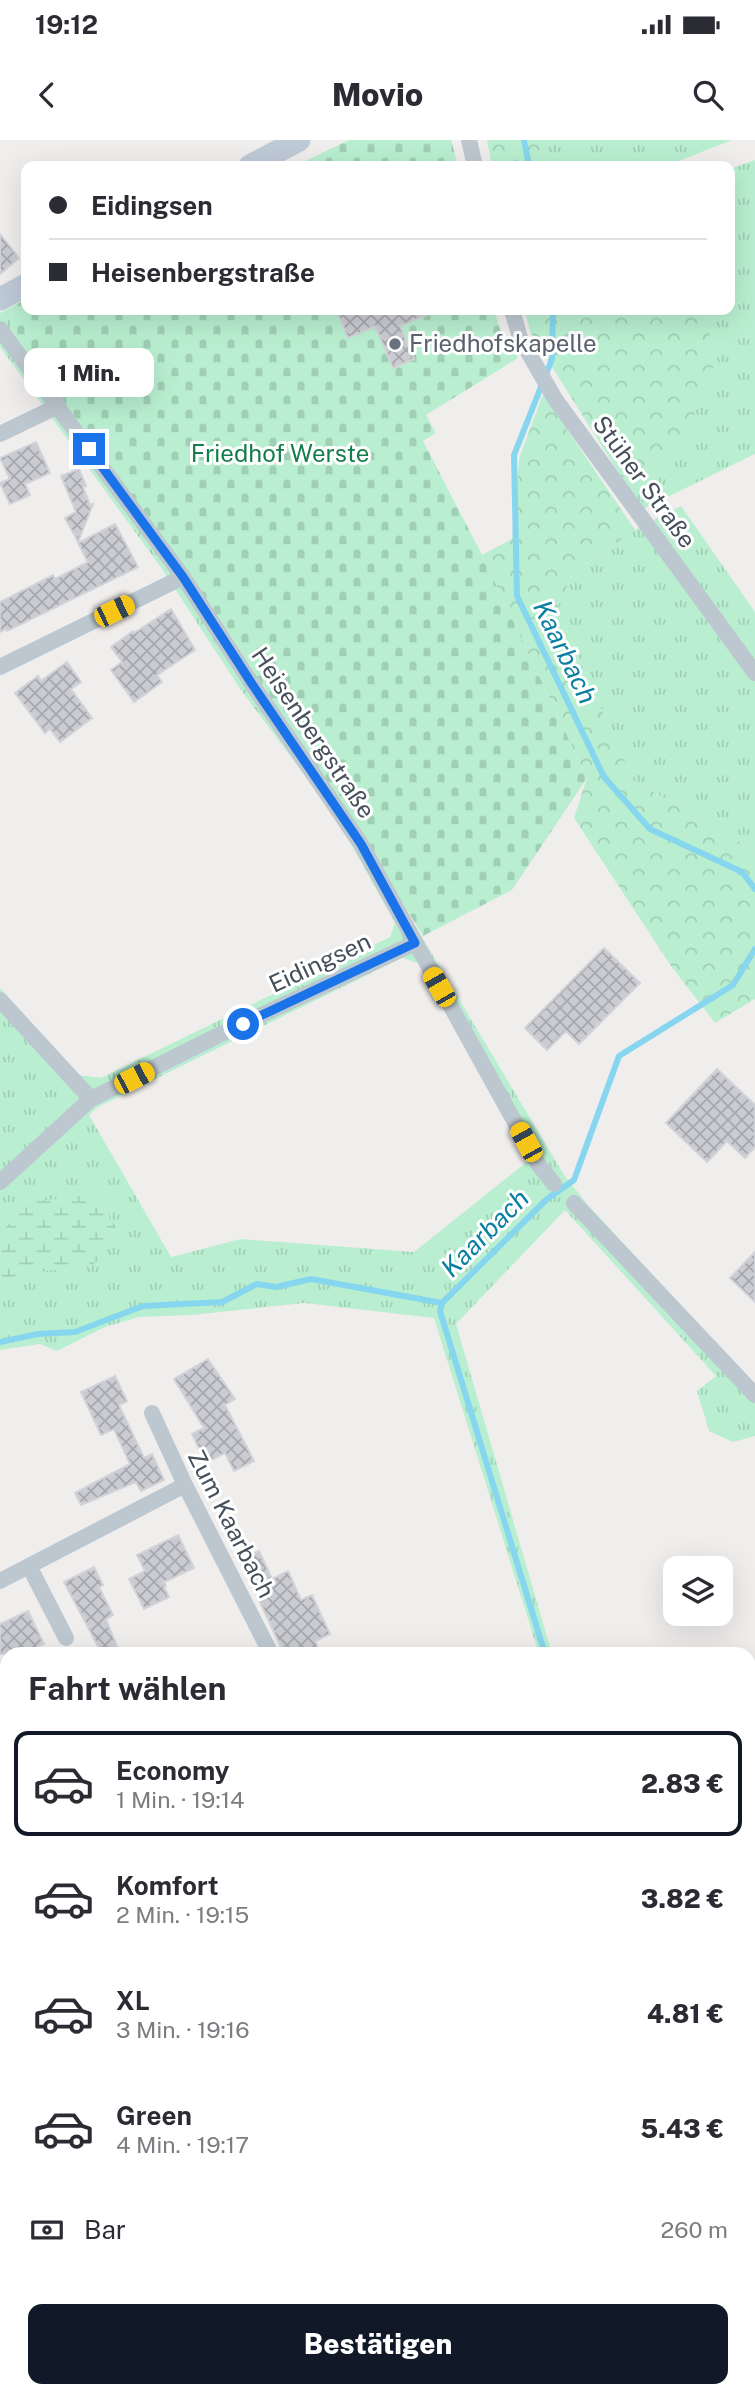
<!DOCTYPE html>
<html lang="de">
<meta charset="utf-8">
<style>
body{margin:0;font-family:"Public Sans",sans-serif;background:#f2f2f3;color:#2b2b33;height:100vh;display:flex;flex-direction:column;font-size:26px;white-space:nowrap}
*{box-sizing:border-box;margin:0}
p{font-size:23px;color:#7c7c81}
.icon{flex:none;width:38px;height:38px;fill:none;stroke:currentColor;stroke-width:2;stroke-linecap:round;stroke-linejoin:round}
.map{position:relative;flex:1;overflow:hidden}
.details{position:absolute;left:0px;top:1507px;width:756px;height:751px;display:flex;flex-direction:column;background:#fff;border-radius:21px 21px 0 0;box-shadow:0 7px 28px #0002}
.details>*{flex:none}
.guide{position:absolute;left:21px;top:21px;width:714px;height:154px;border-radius:14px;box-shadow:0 7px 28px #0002;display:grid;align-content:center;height:154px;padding:0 28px;background:#fff}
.tools{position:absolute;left:663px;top:1416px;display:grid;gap:14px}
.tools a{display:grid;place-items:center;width:70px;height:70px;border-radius:14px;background:#fff;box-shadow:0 7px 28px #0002;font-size:35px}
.end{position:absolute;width:32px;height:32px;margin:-16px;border:9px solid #1a73e8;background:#fff;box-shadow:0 0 0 4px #fff}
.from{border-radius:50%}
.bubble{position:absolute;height:49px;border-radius:14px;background:#fff;box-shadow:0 7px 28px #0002;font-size:23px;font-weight:800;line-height:49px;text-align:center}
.car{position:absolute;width:21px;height:42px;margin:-21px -10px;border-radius:9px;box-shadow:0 0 5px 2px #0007;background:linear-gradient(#f5c518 24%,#345 0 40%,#f5c518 0 76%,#345 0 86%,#f5c518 0)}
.guide b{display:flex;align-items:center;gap:24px;height:66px;font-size:26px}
.guide b+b{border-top:2px solid #e1e1e2}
.guide i{width:18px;height:18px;background:#2b2b33}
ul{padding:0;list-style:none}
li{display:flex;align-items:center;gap:21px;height:105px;margin:0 14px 10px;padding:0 14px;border:4px solid transparent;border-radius:14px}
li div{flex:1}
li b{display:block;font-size:26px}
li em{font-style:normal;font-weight:800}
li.selected{border-color:#111827}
li>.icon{width:63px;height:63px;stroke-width:1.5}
h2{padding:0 28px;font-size:32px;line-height:84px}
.pay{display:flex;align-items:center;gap:18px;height:77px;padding:0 28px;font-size:26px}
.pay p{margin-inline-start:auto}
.action{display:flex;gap:14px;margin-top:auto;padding:14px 28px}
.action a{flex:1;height:80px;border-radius:14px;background:#111827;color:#fff;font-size:28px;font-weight:800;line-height:80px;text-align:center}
.status{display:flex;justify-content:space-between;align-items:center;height:49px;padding:0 35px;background:#fff;direction:ltr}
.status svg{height:19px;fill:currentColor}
header{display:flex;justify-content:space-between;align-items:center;height:91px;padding:0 28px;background:#fff;font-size:32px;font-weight:800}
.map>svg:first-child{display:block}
.grass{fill:url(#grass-tufts);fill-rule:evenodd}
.forest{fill:url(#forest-crowns)}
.wetland{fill:url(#wetland-marsh)}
.cemetery{fill:url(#cemetery-stones)}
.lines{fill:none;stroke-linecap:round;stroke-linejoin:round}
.stream{stroke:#85d6ee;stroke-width:6}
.building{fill:url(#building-cross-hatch);stroke:#d1d3d9;stroke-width:2}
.street{stroke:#bdc7d0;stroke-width:16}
.secondary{stroke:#bfcad7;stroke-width:23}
.route{stroke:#1a73e8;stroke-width:9}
.worship-dot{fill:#6b7280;stroke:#fff;stroke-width:2.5}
.labels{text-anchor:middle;stroke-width:6;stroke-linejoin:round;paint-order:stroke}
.worship-label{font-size:24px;fill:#5b616d;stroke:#fff;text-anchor:start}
.park-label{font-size:24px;fill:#147e4b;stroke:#fff}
.street-label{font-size:24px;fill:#45505b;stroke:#fff}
.water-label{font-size:26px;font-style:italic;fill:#097fa2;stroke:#fff}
</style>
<div class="status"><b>19:12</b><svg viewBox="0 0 49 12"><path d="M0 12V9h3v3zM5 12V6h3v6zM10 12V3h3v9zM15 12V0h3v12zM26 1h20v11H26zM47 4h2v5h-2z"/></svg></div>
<header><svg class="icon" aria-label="back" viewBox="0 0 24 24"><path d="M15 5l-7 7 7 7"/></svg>Movio<svg class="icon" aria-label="search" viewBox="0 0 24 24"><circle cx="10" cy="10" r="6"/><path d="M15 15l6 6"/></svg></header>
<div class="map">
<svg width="755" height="2257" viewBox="0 0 755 2257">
<defs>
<pattern id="grass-tufts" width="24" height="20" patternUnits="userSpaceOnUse" patternTransform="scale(1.75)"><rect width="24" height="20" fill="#b9efd0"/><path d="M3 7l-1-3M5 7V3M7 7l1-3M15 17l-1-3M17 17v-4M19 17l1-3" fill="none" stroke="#a0cfb5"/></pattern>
<pattern id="forest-crowns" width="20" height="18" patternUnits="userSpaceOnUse" patternTransform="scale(1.75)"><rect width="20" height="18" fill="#b9efd0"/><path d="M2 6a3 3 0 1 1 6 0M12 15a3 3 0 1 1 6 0" fill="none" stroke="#a0cfb5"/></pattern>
<pattern id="wetland-marsh" width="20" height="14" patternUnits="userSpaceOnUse" patternTransform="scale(1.75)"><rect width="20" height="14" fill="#b9efd0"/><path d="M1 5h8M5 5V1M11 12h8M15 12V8" fill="none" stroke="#a0cfb5"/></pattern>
<pattern id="cemetery-stones" width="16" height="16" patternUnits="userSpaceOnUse" patternTransform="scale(1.75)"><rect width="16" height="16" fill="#b9efd0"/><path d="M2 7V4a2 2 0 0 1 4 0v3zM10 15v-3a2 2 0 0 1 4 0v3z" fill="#a0cfb5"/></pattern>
<pattern id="building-cross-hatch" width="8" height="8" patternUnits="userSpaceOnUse" patternTransform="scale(1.75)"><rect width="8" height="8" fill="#caccd2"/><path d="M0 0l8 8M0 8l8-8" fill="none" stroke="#a6a8ad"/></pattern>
</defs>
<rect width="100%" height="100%" fill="#f0eded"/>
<!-- grass -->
<path class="grass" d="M538,0h194l-66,26h-122z
M755,20v294l-112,55 -21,-31 61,-35 33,-85 -14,-48h28v-141z
M13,166l-2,23 186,256 167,255 200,335 24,30 167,180v51l-22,6 -24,-11 -12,-40 19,-15 -151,-166 -109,114 96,330h-13l-105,-336 -130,-15 -112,12 -53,2 -34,10 -48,24 -17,-7 -40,6v-362l78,87 23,3 289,-141 5,-14 -43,-77 -32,-50 -79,-106 -81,-124 -160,-219v-34zM402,818l16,5 111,197 -115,92 -173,-13 -70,18 -82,-142 9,-8z
M681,366l74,106v239l-122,-71 -76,-172 16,-35 62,-43z
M755,1522v735h-464l-3,-6 461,-1v-726z
M7,2178v72l47,1 3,6h-57v-75z"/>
<!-- forest -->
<path class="forest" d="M487,0h51l6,26h-52z
M525,170h177l15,48 -34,85 -61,35 -92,-146z
M543,254l92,136 -62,43 -16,35 76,172 122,71v148l-40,24 -44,-57 -97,-148 13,-40 -105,-223 30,-16 7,-80z"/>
<!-- wetland -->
<path class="wetland" d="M91,1052l16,11 2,14 7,10 -11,30 -21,12 -32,1 -52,9v-45l30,-33 42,-3z"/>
<!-- cemetery -->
<path class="cemetery" d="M349,0h102l7,26h-163z
M26,159v11h468l10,31 4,-1 10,18 -92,57 10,18 -13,8 59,114 105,223 -75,112 -89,46 -59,-96 -167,-255 -186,-256 2,-23z"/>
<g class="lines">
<!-- stream -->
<path class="stream" d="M524,0l5,26
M553,170l-1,49 -38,96 3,141 87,181 46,52 92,43 13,17
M442,1163l-2,8 105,343
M0,1202l38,-8 37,-2 68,-26 79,-4 35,-18 19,3 35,-8 131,24 105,-104 27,-19 45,-124 114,-71 22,-36
M691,2250v7"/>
</g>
<!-- building -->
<path class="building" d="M0,94l19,24 -19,16z
M336,170h102l-38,16 14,33 -21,9 -18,-42 -27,12z
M36,302l14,31 -25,11 5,11 -20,9 -10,-21 10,-4 -10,-21z
M79,329l7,17 -3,1 7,18 3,-1 -15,38 -13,-24 11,-6 -15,-36z
M115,384l23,43 -131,64 -1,-2 -6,3v-30l53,-27 2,4 33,-17 -10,-19z
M171,469l24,41 -38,25 5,7 -28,20 -23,-32 11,-8 -11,-15 22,-16 1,2z
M67,522l14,20 -10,7 21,29 -32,24 -10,-13 -5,4 -30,-40 23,-17 3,5z
M604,808l36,35 -61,61 -13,-13 -19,19 -22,-22z
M717,929l38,36v42l-10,11 -18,-17 -20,21 -41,-39z
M755,1112v50l-25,-24z
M208,1219l27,40 -10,6 29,56 -20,10 -9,-18 -19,10 -14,-29 12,-6 -30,-49z
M115,1236l12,25 -8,4 25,53 8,-4 12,26 -23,11 -5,-9 -55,23 -6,-12 55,-29 -16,-35 -13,6 -20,-43z
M178,1395l16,33 -30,14 2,4 -2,1 5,10 -25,12 -15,-30 16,-8 -8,-16z
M259,1411l13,28 16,-8 13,29 11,-5 18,39 -15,7 6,13h-37l-31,-67 6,-2 -13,-28z
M94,1427l9,18 -4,2 14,28 -7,4 14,35h-18l-38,-72z
M28,1471l16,33 -21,10h-23v-30z"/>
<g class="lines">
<!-- street -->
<path class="street" d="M469,0l6,26
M512,170l8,28 35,61 200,274
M0,189l183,248 69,107 109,160 177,320 16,20
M0,294l58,-28
M0,527l183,-90
M0,860l91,99
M0,1042l91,-83 128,-64 196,-92
M574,1063l181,192
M152,1273l33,72 86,169
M29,1426l37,72
M0,1441l185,-96
M0,1733l4,9
M0,1886l7,14
M749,1958l6,-3
M125,2257l13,-7"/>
<!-- secondary -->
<path class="secondary" d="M250,26l49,-26
M0,159l26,-14"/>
</g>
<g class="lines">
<!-- route -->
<path class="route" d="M89,309l94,128 69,107 109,160 54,99 -172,81"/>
</g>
<!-- markers -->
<circle class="worship-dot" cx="395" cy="204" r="7"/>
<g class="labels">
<!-- worship labels -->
<g class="worship-label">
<text x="409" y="212">Friedhofskapelle</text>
</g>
<!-- park labels -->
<g class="park-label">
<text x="280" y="322">Friedhof Werste</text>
</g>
<!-- street labels -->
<g class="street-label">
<text transform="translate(644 342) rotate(54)" y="8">Stüher Straße</text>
<text transform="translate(313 593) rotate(56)" y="8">Heisenbergstraße</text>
<text transform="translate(320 823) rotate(-25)" y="8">Eidingsen</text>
<text transform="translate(231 1384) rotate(63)" y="8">Zum Kaarbach</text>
</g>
<!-- water labels -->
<g class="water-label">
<text transform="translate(565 512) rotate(64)" y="9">Kaarbach</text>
<text transform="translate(485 1093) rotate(-45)" y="9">Kaarbach</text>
</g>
</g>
</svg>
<div class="tools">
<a><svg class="icon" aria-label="layers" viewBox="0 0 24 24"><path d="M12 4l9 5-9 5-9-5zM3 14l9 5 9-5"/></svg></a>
</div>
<i class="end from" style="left:243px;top:884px"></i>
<i class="end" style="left:89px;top:309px"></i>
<div class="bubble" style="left:24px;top:208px;width:130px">1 Min.</div>
<i class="car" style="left:114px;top:471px;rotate:64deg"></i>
<i class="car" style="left:439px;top:847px;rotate:330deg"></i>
<i class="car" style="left:134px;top:938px;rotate:63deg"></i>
<i class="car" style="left:526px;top:1002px;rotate:331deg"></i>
<div class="guide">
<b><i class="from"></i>Eidingsen</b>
<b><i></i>Heisenbergstraße</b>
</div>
<section class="details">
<h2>Fahrt wählen</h2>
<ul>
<li class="selected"><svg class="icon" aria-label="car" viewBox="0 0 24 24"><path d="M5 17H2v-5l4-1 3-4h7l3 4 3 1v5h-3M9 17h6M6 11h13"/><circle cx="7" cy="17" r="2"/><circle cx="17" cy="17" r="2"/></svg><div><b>Economy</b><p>1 Min. · 19:14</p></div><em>2.83 €</em></li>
<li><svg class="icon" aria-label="car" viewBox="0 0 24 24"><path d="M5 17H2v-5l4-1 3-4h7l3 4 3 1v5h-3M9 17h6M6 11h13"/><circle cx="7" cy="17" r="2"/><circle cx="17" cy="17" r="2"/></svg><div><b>Komfort</b><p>2 Min. · 19:15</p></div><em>3.82 €</em></li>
<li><svg class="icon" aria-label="car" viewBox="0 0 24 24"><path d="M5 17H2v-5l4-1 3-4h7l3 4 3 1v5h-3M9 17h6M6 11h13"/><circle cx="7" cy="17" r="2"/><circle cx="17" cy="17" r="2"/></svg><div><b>XL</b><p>3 Min. · 19:16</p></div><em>4.81 €</em></li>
<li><svg class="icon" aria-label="car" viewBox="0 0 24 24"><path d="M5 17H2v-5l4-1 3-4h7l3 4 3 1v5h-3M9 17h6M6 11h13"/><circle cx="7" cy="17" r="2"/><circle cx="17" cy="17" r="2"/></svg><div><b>Green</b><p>4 Min. · 19:17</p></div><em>5.43 €</em></li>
</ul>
<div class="pay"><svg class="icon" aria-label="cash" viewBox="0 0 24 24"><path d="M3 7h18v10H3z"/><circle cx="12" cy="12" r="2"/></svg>Bar<p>260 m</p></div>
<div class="action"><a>Bestätigen</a></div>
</section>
</div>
